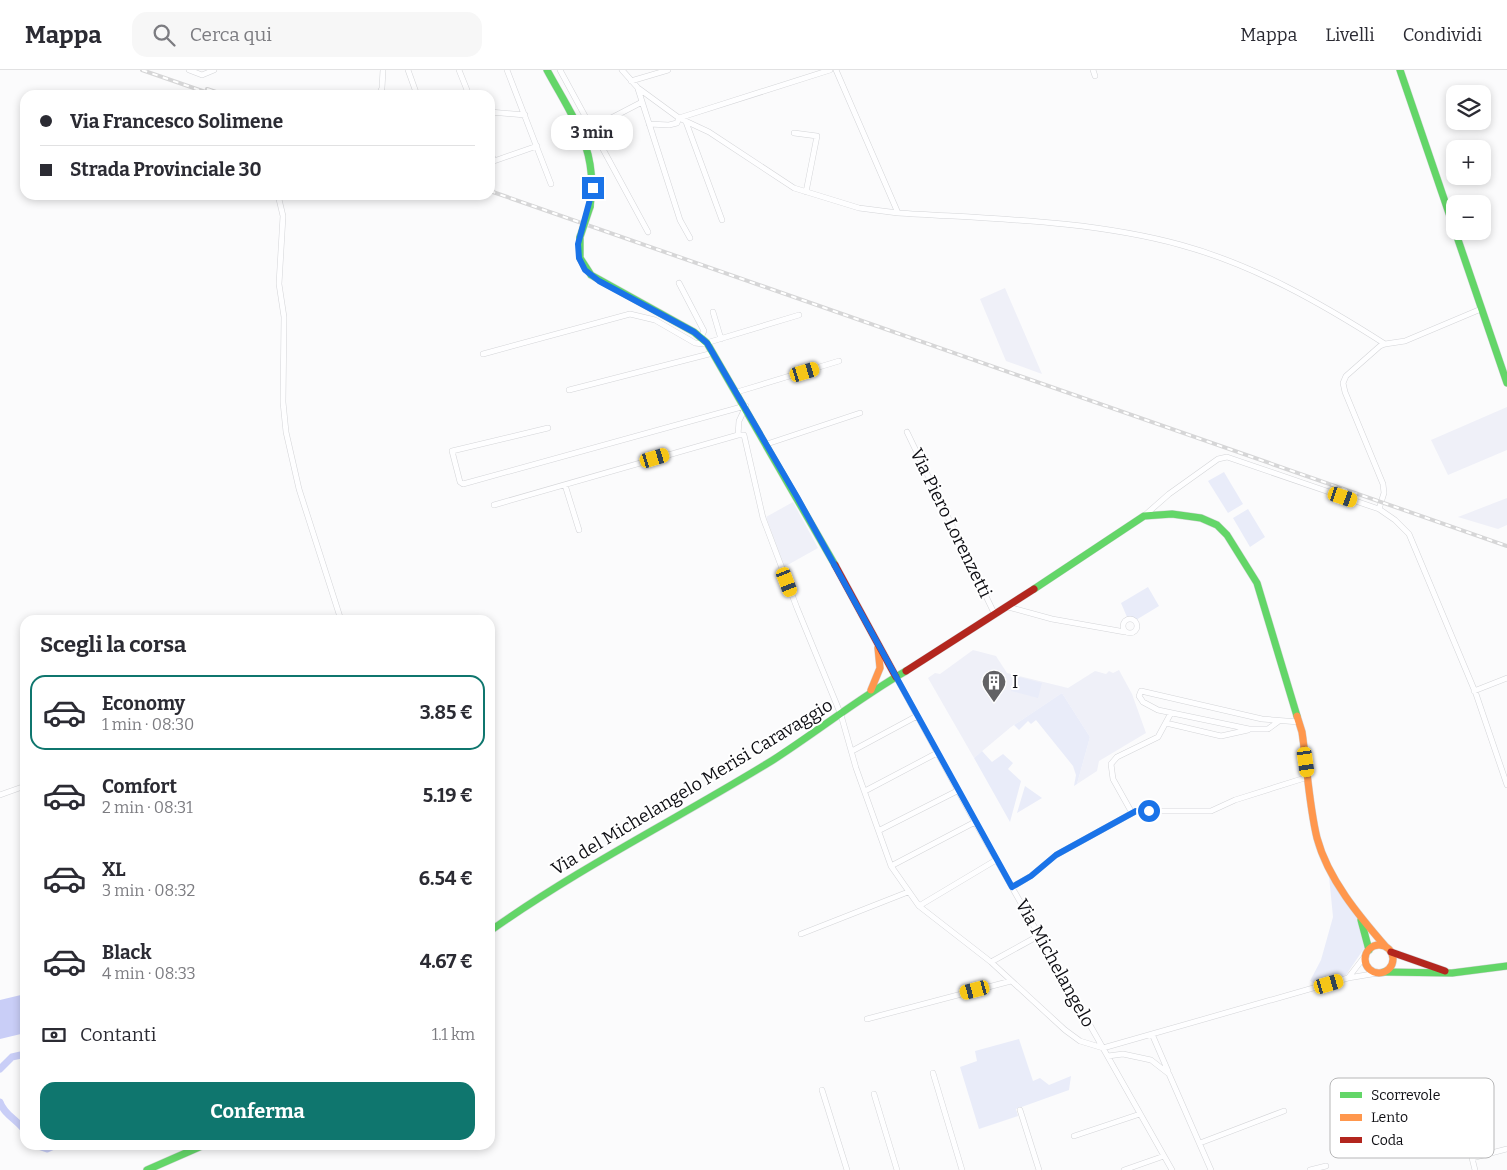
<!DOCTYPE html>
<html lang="it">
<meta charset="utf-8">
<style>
body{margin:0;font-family:Bitter,serif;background:#f7f7f7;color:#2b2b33;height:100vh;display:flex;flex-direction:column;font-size:19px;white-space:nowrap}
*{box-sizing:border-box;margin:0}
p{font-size:16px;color:#7c7c81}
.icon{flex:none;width:28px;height:28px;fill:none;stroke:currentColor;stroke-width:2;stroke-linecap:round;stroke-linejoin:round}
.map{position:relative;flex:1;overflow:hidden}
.drawer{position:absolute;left:20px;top:545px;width:475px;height:535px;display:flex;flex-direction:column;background:#fff;border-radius:15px;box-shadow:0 2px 8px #0003}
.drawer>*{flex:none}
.guide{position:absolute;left:20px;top:20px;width:475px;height:110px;border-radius:15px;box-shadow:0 2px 8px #0003;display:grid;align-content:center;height:110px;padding:0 20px;background:#fff}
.fabs{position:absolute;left:1446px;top:15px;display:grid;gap:10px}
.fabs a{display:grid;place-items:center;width:45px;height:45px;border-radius:10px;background:#fff;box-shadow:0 2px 8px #0003;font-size:25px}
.end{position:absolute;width:22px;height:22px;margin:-11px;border:6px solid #1a73e8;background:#fff;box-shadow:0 0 0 2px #fff}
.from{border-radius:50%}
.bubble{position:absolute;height:35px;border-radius:15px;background:#fff;box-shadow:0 2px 8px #0003;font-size:16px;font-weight:700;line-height:35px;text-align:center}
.car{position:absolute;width:15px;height:30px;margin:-15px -8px;border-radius:6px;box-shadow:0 0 4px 1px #0007;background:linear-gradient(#f5c518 24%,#345 0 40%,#f5c518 0 76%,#345 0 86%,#f5c518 0)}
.guide b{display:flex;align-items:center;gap:18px;height:48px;font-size:19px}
.guide b+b{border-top:1px solid #e1e1e2}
.guide i{width:12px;height:12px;background:#2b2b33}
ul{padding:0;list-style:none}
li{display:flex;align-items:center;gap:15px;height:75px;margin:0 10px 8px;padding:0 10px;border:2px solid transparent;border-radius:15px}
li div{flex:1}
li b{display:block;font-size:19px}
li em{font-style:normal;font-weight:700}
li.active{border-color:#0f766e}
li>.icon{width:45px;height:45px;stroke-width:1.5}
h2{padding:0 20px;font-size:22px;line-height:60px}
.pay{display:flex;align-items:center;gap:12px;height:55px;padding:0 20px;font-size:19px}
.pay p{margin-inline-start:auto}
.primary-button{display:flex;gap:10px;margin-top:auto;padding:10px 20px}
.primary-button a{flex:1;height:58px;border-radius:15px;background:#0f766e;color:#fff;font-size:20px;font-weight:700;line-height:58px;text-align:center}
header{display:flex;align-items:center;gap:30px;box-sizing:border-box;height:70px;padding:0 25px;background:#fff;border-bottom:1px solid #e1e1e2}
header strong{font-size:24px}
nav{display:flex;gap:28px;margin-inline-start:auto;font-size:18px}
.search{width:350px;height:45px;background:#f7f7f7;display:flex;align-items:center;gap:12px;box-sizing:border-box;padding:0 18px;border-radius:15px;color:#7c7c81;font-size:19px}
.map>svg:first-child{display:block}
.built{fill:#eff0f8}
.green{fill:#e9ecf9}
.water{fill:#c9cef7}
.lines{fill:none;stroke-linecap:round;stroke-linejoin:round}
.canal{stroke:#c9cef7;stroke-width:7}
.street-casing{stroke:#d4d5d8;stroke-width:6}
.fast-casing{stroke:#d4d5d8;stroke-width:8}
.slow-casing{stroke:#d4d5d8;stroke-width:8}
.jam-casing{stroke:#d4d5d8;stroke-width:8}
.street{stroke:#fefeff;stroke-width:5}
.fast{stroke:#63d668;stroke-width:7}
.slow{stroke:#ff974d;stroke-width:7}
.jam{stroke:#b3261e;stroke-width:7}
.rail-casing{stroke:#d6d6d7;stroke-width:4}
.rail{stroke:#fff;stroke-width:2;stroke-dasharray:5.5;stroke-linecap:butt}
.fast-bridge-casing{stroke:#d4d5d8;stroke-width:8;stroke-linecap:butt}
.fast-bridge{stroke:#63d668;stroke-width:7}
.route{stroke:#1a73e8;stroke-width:6}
.labels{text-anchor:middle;stroke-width:4;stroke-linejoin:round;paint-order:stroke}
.street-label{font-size:18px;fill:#0f0f14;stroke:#fff}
.poi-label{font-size:18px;fill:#0f0f14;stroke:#fff;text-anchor:start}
.key{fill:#fff;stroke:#b7b7b8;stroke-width:1}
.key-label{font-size:14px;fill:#0f0f14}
</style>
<header>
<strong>Mappa</strong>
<div class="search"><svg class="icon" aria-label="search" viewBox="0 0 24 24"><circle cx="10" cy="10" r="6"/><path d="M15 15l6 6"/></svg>Cerca qui</div>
<nav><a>Mappa</a><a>Livelli</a><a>Condividi</a></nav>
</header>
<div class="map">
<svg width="1507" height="1100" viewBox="0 0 1507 1100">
<rect width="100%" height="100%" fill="#fbfbfc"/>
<!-- built -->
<path class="built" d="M1005,218l37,86 -36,-13 -26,-62z
M1507,337v43l-59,25 -17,-35z
M1507,428v27l-9,4 -40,-12z
M793,432l25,46 -34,19 -18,-50z
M973,580l23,6 11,17 61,15 27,-17 11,3 3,-3 4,2 6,-3 13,24 14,39 -47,28 -2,10 -20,13 13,-47 -28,-44 -51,34 -37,31 -46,-80 7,-5 5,1z"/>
<!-- green -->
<path class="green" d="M1224,402l19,32 -15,9 -20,-32z
M1248,439l17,28 -15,10 -17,-29z
M1148,517l11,19 -23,14 -9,-3 -6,-14z
M1015,606l27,7 -4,15 -27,-7z
M1062,623l28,44 -13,47 -3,2 2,-11 -3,-9 -37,-46 -5,4 -3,-3 -9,9 -5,-5z
M982,681l10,11 11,-8 10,9 -5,6 13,12 -11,41 -36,-64z
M1025,716l17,12 -25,15z
M1329,806l28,41 8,30 -19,28 -30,9 -6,-3 11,-21 12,-43z
M1019,969l14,42 7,-3 9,7 22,-9 -2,14 -53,19 2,7 -39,13 -19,-62 17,-6 -2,-10z"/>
<!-- water -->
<path class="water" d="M25,924v39l-25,6v-39z"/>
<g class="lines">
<!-- canal -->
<path class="canal" d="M0,999l12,-12 13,-3
M0,1032c4,13 18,18 25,29
M35,1075l12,4 9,-4"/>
<defs>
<path id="street" d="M189,0l13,5 12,-5
M408,0l9,25
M459,0l10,25
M507,0l44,114
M560,0l88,162
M622,0l16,18 41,30 30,14 85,56 65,20 39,5 -62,-143
M1093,0l2,6
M631,11l37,-11
M638,19l42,131 10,18
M379,25l3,-7 1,-18
M490,42l35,3
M686,52l36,98
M649,54l20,1 8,-2 2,-5 151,-48
M592,58l50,-26
M794,63l23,3 -11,56
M490,81l4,10 43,-15
M278,125l5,21 -4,68 5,33 -1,85 3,30 13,57 42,131
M898,143c94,6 192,7 283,32 73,20 140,58 204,99
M679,213l25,48 -3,6
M713,242l8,27
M483,284l147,-40 25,6 40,23 8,1 96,-29
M569,320l144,-37
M737,322l102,-31
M548,358l-96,23 8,31 3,2 282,-78
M907,362l88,183
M738,365h6l19,83 34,90 44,107 15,53 35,98 28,40 72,56 74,68 15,11 23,7 245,-70 30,-5
M767,374l93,-31
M565,415l14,45
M494,435l244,-70 1,-14 7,-15
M1379,439l5,-16 -1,-9 -38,-92 -2,-9 3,-7 34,-30 5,-2 20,-3 76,-32
M1144,446l25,-22 49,-35 9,-2 152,52 16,11 14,14 67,160 31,91
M1008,537l44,12 73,13
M1123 556a7 7 0 1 1 14 0a7 7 0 1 1-14 0Z
M896,607l79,145 197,348
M1474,621l33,-13
M1279,651l-11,8h-19l-91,-19 -15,-8 -4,-6 2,-5 121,28 37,3
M1166,653l55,13 27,-6
M852,681l65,-35
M865,721l72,-38
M0,725l25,-9
M1132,743l-19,-34 -2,-15 6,-7 41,-20 13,-24
M880,760l77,-39
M891,796l84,-44
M1012,817l19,-11 25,-21 80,-44h75l24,-11 73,-23
M919,836l77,-46
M801,864l107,-42
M991,892l49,-27
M1348,908l17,-22
M867,949l144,-38
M1152,964l16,37
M1108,986l15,-2 28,6 18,14 42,96
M933,1003l29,97
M822,1020l25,80
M874,1024l23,76
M1020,1040l19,60
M1074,1066l66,-22
M1200,1073l84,-32
M1124,1100l40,-14
M1310,1100l16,-4
M1475,1100l-3,-12 35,-9"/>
<path id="fast" d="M547,0c26,48 52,80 43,137
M1400,0l107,313
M580,167v21l11,17 103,57 13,11 128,222
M1034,519l110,-73 28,-2 29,4 16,7 10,10 30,48 40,133
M1361,850l8,30
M490,861c90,-64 189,-113 283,-171 45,-29 86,-62 133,-89
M1384,902l68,1 55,-7
M147,1100l57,-25"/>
<path id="slow" d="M871,620l9,-22 -2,-20
M1297,646l5,16c5,34 7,73 15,106 11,41 42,78 69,109
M1365 889a14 14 0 1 1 28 0a14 14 0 1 1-28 0Z"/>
<path id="jam" d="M835,495l61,112
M906,601l128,-82
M1391,882l54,19"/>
</defs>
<!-- street casing -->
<use href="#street" class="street-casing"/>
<!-- fast casing -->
<use href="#fast" class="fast-casing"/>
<!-- slow casing -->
<use href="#slow" class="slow-casing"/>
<!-- jam casing -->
<use href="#jam" class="jam-casing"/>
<!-- street -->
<use href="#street" class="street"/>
<!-- fast -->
<use href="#fast" class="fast"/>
<!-- slow -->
<use href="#slow" class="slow"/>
<!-- jam -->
<use href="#jam" class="jam"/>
<defs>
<path id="rail" d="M142,0l72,25
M207,19l18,6
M490,121l1017,355"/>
</defs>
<!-- rail casing -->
<use href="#rail" class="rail-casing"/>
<!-- rail -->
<use href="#rail" class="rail"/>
<defs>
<path id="fast-bridge" d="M580,167l10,-30"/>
</defs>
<!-- fast-bridge casing -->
<use href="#fast-bridge" class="fast-bridge-casing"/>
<!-- fast-bridge -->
<use href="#fast-bridge" class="fast-bridge"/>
</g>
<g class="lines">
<!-- route -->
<path class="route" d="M593,118l-15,56 1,14 6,12 14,11 95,51 13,11 90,154 215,390 19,-11 25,-21 80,-44h13"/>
</g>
<!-- icons -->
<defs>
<symbol id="building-pin" viewBox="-11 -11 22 30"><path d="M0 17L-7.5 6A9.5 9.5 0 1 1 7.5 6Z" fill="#626265" stroke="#fff"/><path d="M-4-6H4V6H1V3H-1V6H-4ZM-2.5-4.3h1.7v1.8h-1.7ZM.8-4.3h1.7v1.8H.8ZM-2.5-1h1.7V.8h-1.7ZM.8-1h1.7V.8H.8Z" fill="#fff"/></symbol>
</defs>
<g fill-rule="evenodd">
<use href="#building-pin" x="980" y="598" width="28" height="38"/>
</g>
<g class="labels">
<!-- street labels -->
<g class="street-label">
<text transform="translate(951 453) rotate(64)" y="6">Via Piero Lorenzetti</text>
<text transform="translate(692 717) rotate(-31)" y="6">Via del Michelangelo Merisi Caravaggio</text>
<text transform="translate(1055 893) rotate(61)" y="6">Via Michelangelo</text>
</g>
<!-- poi labels -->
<g class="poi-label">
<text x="1012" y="618">I</text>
</g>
</g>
<!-- legend -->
<rect x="1330" y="1008" width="164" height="80" rx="8" class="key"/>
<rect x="1340" y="1022" width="22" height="6" fill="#63d668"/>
<rect x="1340" y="1044" width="22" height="7" fill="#ff974d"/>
<rect x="1340" y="1067" width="22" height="6" fill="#b3261e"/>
<g class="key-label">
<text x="1371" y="1030">Scorrevole</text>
<text x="1371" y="1052">Lento</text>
<text x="1371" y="1075">Coda</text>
</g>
</svg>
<div class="fabs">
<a><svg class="icon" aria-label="layers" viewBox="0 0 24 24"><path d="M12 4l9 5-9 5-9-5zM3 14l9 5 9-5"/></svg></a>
<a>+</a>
<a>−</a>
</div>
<i class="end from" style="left:1149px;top:741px"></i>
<i class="end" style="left:593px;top:118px"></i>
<div class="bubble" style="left:551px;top:45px;width:82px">3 min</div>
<i class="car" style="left:805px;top:302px;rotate:73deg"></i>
<i class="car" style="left:655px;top:388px;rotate:73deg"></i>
<i class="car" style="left:1343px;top:427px;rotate:109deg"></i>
<i class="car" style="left:787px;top:512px;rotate:159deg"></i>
<i class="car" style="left:1306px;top:692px;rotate:172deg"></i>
<i class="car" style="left:1329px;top:914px;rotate:74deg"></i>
<i class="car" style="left:975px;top:920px;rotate:255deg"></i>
<div class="guide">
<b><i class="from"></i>Via Francesco Solimene</b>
<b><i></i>Strada Provinciale 30</b>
</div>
<section class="drawer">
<h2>Scegli la corsa</h2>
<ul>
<li class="active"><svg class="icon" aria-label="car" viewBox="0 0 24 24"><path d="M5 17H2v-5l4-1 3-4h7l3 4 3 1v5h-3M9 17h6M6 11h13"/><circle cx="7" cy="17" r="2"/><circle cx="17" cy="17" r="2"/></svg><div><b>Economy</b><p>1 min · 08:30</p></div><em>3.85 €</em></li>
<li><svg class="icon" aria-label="car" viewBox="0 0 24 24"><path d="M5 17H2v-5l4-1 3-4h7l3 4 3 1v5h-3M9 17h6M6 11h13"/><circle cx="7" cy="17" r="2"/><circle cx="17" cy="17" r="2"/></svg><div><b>Comfort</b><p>2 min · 08:31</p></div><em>5.19 €</em></li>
<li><svg class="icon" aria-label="car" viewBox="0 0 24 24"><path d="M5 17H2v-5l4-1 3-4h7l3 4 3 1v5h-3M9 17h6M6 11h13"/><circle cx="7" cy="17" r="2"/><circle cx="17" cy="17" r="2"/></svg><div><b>XL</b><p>3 min · 08:32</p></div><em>6.54 €</em></li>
<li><svg class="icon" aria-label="car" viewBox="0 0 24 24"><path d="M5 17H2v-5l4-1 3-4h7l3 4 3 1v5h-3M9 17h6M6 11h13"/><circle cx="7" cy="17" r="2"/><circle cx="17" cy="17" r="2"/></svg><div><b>Black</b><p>4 min · 08:33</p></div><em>4.67 €</em></li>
</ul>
<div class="pay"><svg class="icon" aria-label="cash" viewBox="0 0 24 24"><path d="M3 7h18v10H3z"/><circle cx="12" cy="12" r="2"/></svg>Contanti<p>1.1 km</p></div>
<div class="primary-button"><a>Conferma</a></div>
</section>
</div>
